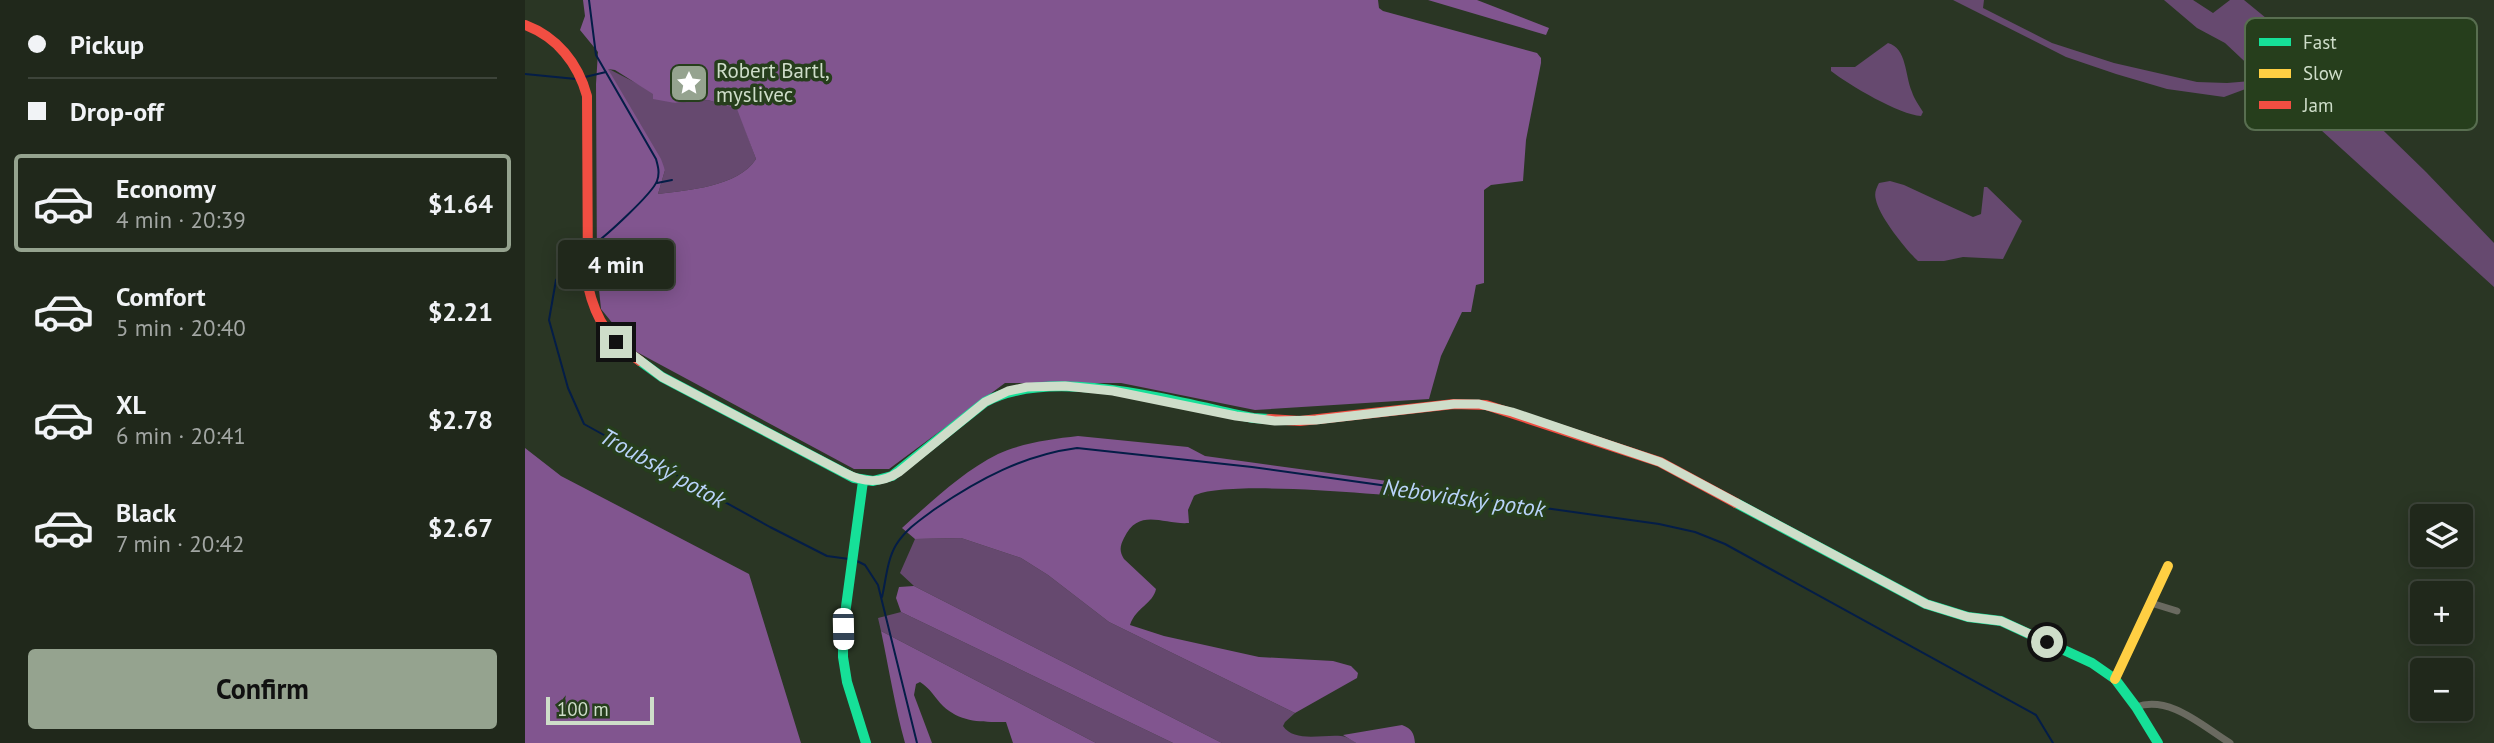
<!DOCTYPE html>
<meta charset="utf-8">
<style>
body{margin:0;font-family:"PT Sans",sans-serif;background:#283024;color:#f1f3f6;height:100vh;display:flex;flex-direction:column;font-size:26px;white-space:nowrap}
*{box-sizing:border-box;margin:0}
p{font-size:23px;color:#a2a6a3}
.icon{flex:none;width:38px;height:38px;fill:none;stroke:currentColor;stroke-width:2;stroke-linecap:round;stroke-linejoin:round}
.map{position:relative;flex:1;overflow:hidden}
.drawer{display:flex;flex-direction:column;background:#20281b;width:525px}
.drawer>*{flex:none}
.hud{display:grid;align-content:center;height:154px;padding:0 28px;background:#20281b}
.buttons{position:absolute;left:1885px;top:504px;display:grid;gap:14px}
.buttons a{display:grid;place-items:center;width:63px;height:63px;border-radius:7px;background:#20281b;box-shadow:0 4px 18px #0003,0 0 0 2px #3d443a;font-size:35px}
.scale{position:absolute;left:21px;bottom:18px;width:108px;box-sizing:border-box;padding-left:7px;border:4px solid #ceddc9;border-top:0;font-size:19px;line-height:24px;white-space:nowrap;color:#ceddc9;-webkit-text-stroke:5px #263e1c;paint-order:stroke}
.end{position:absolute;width:32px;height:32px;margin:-16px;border:9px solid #ceddc9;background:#111;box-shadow:0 0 0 4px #111}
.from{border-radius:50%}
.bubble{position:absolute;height:49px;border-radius:7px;background:#20281b;box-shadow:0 4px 18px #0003,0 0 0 2px #3d443a;font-size:23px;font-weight:600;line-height:49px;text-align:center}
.car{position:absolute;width:21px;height:42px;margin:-21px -10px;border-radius:9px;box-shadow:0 0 5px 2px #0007;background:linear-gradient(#fff 24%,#345 0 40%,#fff 0 76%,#345 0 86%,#fff 0)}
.hud b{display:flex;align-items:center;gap:24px;height:66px;font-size:26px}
.hud b+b{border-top:2px solid #3d443a}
.hud i{width:18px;height:18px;background:#f1f3f6}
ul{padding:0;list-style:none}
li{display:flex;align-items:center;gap:21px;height:98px;margin:0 14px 10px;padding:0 14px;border:4px solid transparent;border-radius:7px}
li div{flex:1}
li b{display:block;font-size:26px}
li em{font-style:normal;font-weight:600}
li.selected{border-color:#95a38f}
li>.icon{width:63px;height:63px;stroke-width:1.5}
.cta{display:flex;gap:14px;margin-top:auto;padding:14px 28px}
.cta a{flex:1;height:80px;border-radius:7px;background:#95a38f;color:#111;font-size:28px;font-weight:600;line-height:80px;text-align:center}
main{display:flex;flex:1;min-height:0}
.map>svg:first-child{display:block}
.green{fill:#66496f}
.forest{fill:#81558f;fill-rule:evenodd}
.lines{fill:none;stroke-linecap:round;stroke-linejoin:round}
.stream{stroke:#041d47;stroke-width:2}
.street{stroke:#6a6a60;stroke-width:7}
.fast{stroke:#16e098;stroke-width:10}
.slow{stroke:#ffcf43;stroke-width:10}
.jam{stroke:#f24e42;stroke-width:10}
.route{stroke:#ceddc9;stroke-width:9}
.labels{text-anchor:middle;stroke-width:7;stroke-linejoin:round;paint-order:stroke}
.poi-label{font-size:21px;fill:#ceddc9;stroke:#263e1c;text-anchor:start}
.water-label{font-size:23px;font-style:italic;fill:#b9d3f9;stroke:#263e1c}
.key{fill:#263e1c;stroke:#586e50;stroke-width:2}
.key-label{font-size:19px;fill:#ceddc9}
</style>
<main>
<section class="drawer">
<div class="hud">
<b><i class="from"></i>Pickup</b>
<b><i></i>Drop-off</b>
</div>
<ul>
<li class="selected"><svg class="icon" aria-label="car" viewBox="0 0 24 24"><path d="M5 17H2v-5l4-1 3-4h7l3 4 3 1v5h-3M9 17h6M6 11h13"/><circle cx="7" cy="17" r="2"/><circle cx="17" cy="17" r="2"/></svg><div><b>Economy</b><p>4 min · 20:39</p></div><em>$1.64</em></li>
<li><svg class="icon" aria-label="car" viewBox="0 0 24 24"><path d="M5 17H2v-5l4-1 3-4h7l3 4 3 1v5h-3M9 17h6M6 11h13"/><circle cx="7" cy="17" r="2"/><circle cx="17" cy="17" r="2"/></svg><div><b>Comfort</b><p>5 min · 20:40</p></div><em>$2.21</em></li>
<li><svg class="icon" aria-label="car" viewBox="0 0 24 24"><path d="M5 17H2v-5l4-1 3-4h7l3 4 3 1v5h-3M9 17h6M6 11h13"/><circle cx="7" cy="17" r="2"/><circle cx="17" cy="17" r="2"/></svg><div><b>XL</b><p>6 min · 20:41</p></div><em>$2.78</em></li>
<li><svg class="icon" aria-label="car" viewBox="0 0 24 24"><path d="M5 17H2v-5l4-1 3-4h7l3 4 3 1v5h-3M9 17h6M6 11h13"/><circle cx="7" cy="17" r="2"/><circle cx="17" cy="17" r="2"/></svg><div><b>Black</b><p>7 min · 20:42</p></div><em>$2.67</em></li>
</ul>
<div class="cta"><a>Confirm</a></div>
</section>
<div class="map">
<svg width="1969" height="743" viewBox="0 0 1969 743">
<rect width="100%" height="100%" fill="#2a3624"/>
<!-- green -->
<path class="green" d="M1428,0h31l-1,8 69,35 62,20 83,19 30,1 24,-2 6,-8 -32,-30 -28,-15 -33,-28h29l20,13 17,-13h14l33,27 149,145 68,71v44l-227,-206 -43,16 -57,-8 -51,-15 -50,-17z
M1363,43c19,5 17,33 24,49 2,7 7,13 11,20l-2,4c-21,-1 -72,-31 -90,-45v-4h24z
M82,68l68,35 33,-3 30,9 18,50c-18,28 -68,31 -98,35l7,-24z
M1365,181l14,4 69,32 8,-3 3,-27h3l35,34 -19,38 -40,-2 -19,4h-26c-12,-11 -39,-45 -42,-61 -2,-7 0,-11 3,-17z
M436,538l60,20 27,17 61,47 186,91 -10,9 -2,4c11,17 41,8 58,10 5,0 11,4 15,7h-134l-308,-157 -14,-13 15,-34z
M376,612l272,131h-77l-215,-112 -3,-13z"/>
<!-- forest -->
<path class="forest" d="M58,0h795l1,8 4,3 154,42 4,5v5l-15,77 -3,41 -32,4 -7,5v93l-8,2 -5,27h-9l-21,44 -12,43 -174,11 -134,-27h-116l-116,86h-35l-219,-118 -34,-42 -4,-39 -1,-186 2,-32 -18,-22 5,-14zM83,69l7,1 38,24v5l22,4 33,-3 29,9 19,50c-18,28 -68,31 -98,35l7,-24 -4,-11z
M903,0h49l72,28 -3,7z
M553,436l110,11 17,9 219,30 11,14c-41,-5 -211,-21 -241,-4l-6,14 1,13c-26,2 -50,-16 -65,15 -4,8 -5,13 0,21l32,30c-3,15 -20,18 -26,36l34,11 95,21 74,4 18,5 7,7 -1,5 -62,35 -186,-91 -61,-47 -27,-17 -60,-20 -46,1 -13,-11c29,-26 60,-56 96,-74 24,-11 54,-15 80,-18z
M0,448l36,28 188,98 52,169h-276z
M389,586l308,157h-49l-272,-131 -5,-14 3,-11z
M356,631l215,112h-83l-7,-21c-23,0 -45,1 -63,-16 -8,-8 -13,-18 -23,-24l-4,2 -2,11 18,48h-27c-10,-36 -16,-74 -24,-112z
M877,725c10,4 12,8 13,18h-59l-13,-8z"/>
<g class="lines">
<!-- stream -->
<path class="stream" d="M64,0l7,55 60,104c2,7 4,14 1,22 -5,13 -51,55 -64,64
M0,74l51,5
M60,77l21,-5
M132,183l15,-3
M60,250l-8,5 -21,25 -7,40 19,68 16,36 186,103 57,29 22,3
M330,560l10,5 13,20 39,158
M357,597c4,-17 5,-37 14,-52 10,-16 24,-25 39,-36 44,-30 89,-54 142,-61l175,19 407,57 36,8 30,12 311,171 17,28"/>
<!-- street -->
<path class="street" d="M1626,603l26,8
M1611,707c34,-12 66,19 94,36"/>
<!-- fast -->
<path class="fast" d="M115,361l22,16 192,101 19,3 19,-5 93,-74c68,-37 194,1 268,16l16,1
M338,481l-20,148v28l4,25 19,61
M1211,503l190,101 42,13 33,4 91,42 23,16 21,28 22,36"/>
<!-- slow -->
<path class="slow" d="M1590,679l53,-113"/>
<!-- jam -->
<path class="jam" d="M0,25c32,12 53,38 62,71l1,190c8,35 22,55 52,75
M744,419l31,2 154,-17 32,1 174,57 76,41"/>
</g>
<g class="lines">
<!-- route -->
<path class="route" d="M91,342l46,35 183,96c19,10 36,11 54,-1l86,-70 23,-11 19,-4 38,-1 48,5 123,25 39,5 41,-1 138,-16h25l33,8 148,50 266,142 42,13 33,4 46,21"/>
</g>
<!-- icons -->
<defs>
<symbol id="sight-square" viewBox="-11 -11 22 22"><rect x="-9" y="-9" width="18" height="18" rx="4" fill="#95a38f" stroke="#263e1c"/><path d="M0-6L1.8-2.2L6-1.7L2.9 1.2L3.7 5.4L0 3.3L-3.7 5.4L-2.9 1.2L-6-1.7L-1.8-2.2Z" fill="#fff"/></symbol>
</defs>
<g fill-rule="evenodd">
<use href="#sight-square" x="142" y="61" width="44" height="44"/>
</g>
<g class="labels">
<!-- poi labels -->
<g class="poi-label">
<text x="191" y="78">Robert Bartl,<tspan x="191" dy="24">myslivec</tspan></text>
</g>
<!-- water labels -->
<g class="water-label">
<text transform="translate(138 468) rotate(29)" y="8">Troubský potok</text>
<text transform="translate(939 498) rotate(8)" y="8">Nebovidský potok</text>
</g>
</g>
<!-- legend -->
<rect x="1720" y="18" width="232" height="112" rx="10" class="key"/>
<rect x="1734" y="38" width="32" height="8" fill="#16e098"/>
<rect x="1734" y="69" width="32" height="9" fill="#ffcf43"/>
<rect x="1734" y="101" width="32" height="8" fill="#f24e42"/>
<g class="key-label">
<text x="1778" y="49">Fast</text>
<text x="1778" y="80">Slow</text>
<text x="1778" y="112">Jam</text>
</g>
</svg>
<div class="buttons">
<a><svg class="icon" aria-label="layers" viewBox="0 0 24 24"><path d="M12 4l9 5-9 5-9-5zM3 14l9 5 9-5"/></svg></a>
<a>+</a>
<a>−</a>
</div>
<div class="scale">100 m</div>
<i class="end from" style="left:1522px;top:642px"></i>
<i class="end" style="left:91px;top:342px"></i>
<div class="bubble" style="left:33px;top:240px;width:116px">4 min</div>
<i class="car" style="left:318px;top:629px;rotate:179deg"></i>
</div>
</main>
